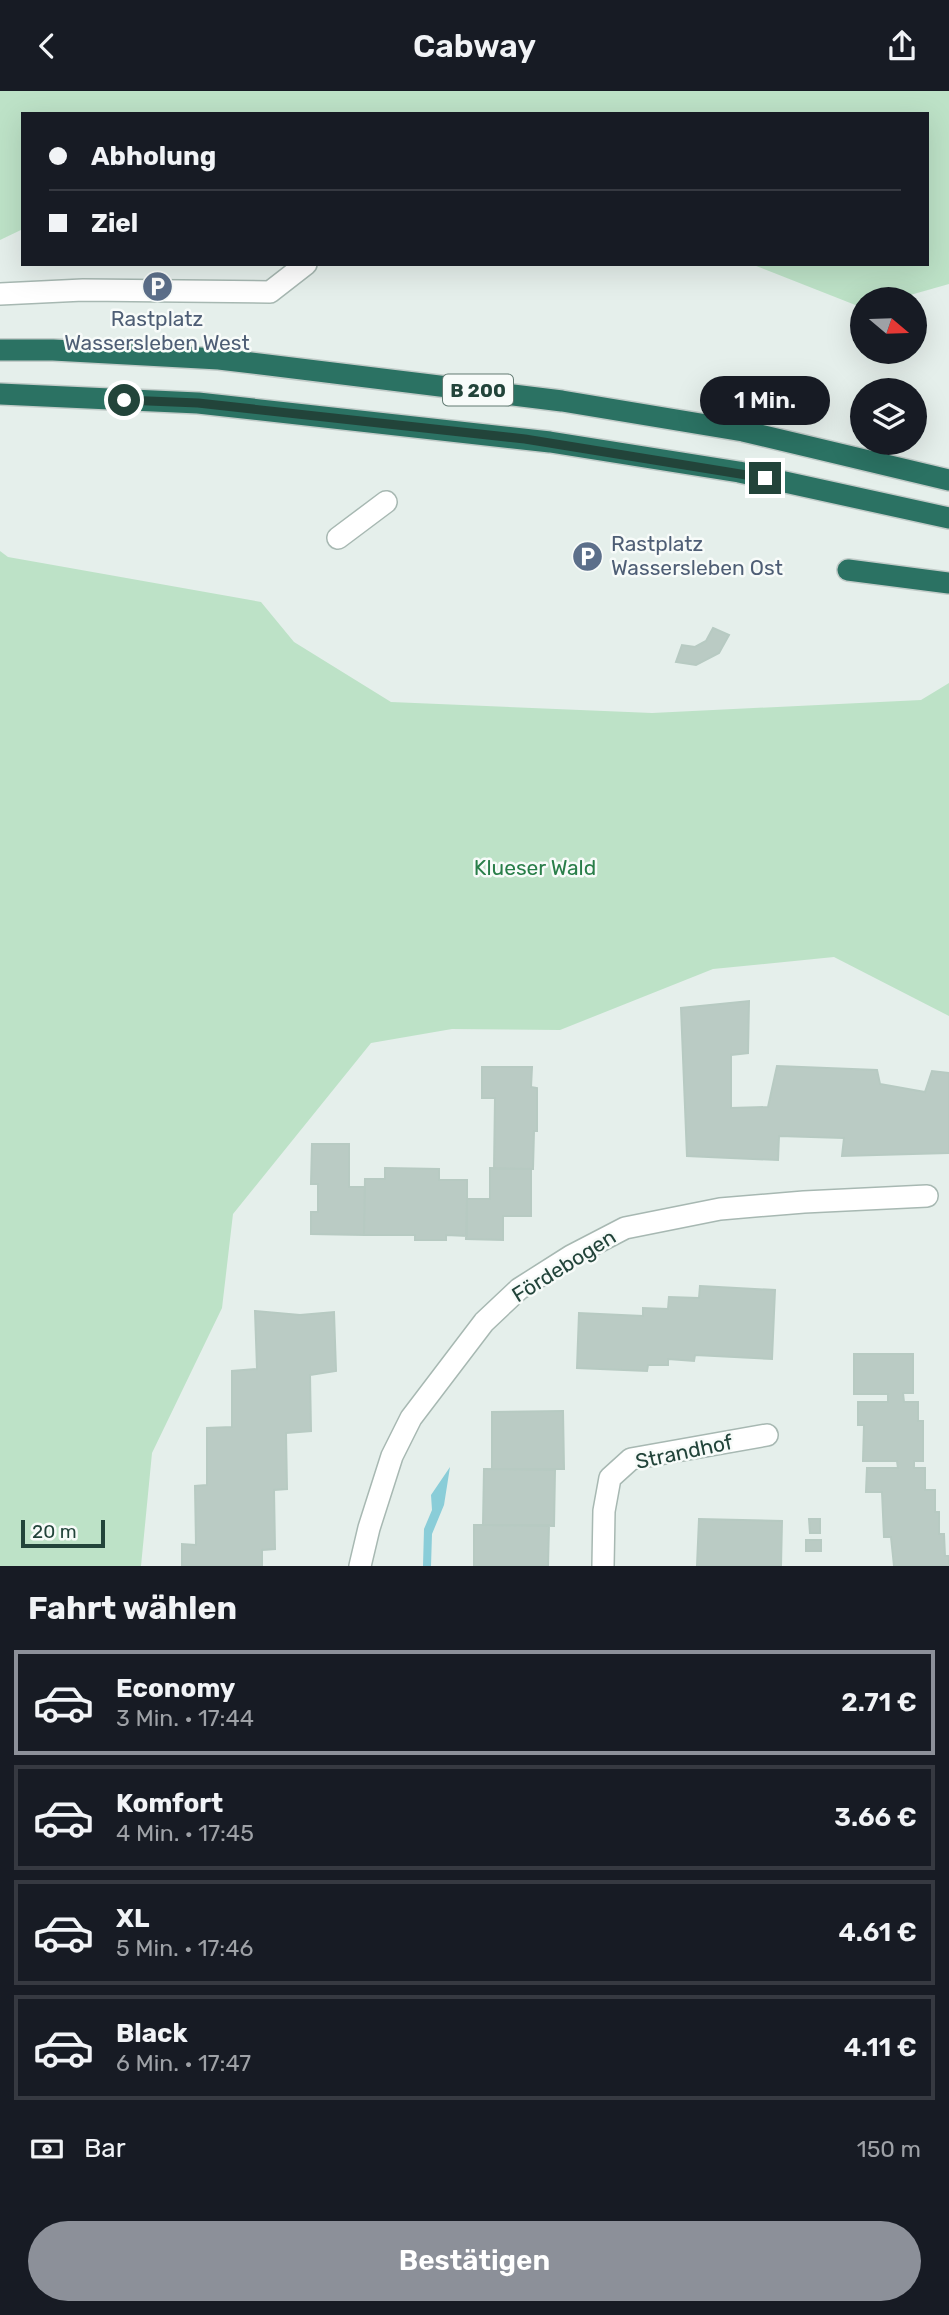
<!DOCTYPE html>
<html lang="de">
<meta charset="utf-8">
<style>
body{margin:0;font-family:Rubik,sans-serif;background:#242831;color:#f1f3f6;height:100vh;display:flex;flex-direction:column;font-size:26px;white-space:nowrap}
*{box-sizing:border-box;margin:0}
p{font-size:23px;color:#9ea1a6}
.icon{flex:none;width:38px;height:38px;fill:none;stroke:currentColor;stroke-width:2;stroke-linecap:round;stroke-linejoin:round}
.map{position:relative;height:1475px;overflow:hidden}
.side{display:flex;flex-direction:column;background:#171b24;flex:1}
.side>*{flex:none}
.hud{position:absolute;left:21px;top:21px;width:908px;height:154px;border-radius:0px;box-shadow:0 7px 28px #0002;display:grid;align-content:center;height:154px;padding:0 28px;background:#171b24}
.needle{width:46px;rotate:109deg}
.fabs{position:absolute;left:850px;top:196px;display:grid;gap:14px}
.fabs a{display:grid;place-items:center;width:77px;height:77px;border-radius:50%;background:#171b24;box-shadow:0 7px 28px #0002;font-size:35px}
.scale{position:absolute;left:21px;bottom:18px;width:84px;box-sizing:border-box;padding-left:7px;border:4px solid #22443a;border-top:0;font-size:19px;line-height:24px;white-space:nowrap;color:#22443a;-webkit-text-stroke:5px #f7fbf9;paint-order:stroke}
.end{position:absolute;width:32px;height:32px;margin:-16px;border:9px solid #22443a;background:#fff;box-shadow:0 0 0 4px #fff}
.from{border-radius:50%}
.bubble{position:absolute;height:49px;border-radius:24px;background:#171b24;box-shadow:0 7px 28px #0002;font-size:23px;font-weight:600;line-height:49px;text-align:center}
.hud b{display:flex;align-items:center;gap:24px;height:66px;font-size:26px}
.hud b+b{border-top:2px solid #363941}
.hud i{width:18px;height:18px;background:#f1f3f6}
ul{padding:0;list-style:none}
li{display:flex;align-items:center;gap:21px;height:105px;margin:0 14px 10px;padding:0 14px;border:4px solid #363941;border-radius:0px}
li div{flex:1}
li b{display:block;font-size:26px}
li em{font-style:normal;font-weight:600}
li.on{border-color:#8c9099}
li>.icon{width:63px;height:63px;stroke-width:1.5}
h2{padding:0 28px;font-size:32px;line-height:84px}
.pay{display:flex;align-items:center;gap:18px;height:77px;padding:0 28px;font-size:26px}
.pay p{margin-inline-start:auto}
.button{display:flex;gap:14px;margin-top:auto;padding:14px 28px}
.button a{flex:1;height:80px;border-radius:42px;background:#8c9099;color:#fff;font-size:28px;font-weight:600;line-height:80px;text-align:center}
header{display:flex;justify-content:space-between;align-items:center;height:91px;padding:0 28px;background:#171b24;font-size:32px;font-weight:600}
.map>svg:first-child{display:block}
.green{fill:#bde2c7}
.water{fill:#8acdd8}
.building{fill:#bacbc4;stroke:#b7cac2;stroke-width:2}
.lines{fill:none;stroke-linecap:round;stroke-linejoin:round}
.minor-casing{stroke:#a7b8b2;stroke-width:24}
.highway-casing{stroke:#c1cbc8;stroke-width:24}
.minor{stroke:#fff;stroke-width:21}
.highway{stroke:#2b7263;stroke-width:21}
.route{stroke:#22443a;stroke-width:9}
.labels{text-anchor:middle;stroke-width:5;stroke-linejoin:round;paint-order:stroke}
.shield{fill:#f7fbf9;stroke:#627b73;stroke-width:2}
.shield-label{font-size:19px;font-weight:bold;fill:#22443a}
.service-label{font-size:21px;fill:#4e5e75;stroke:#f7fbf9}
.park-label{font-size:21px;fill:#297e49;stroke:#f7fbf9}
.street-label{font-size:21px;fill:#22443a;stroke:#f7fbf9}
</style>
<header><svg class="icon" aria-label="back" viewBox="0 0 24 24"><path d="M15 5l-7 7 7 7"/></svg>Cabway<svg class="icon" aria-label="share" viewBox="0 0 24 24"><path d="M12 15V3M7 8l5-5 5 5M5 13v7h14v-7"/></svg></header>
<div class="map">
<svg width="949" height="1475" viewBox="0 0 949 1475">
<rect width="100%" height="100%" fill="#e5efeb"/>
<!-- green -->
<path class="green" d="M0,0h949v193l-53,15h-33v9l-112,-44h177v-150h-905v115l-23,11z
M0,460l8,6 253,45 33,40 97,60 261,11 269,-13 28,-17v333l-115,-59 -121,12 -153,61 -108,-1 -81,14 -138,171 -11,94 -70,145 -11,113h-141z"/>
<!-- water -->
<path class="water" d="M450,1376l-6,38 -12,29 -1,32h-8l1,-37 8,-19 -1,-15z"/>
<!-- building -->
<path class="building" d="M713,537l16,7 -10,18 -23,12 -20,-3 6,-17 13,2 11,-6z
M749,910l-1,52 -17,2v53l37,-1 9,-41 100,4 3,14 45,8 7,-21 17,2v80l-107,3 2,-18 -65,-2 -1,24 -91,-4 -6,-148z
M482,976h50l-1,20 6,1v43h-3l-1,38h-39l1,-71h-13z
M312,1053h37v43h16l-1,48 -53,-1v-22h7v-28h-7z
M385,1077l54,1v11h28v56l-21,-1v5h-31v-5h-51l1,-56h20z
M490,1077l41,1v47h-28v24l-37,-1 1,-40h23z
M700,1195l75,4 -3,69 -77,-4 -1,6 -26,-2v6h-20l-1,6 -70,-3 2,-55 64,3v-8l25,1 1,-12 30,1z
M255,1220l45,4 34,-3 2,59 -26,4 1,56 -25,2 1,56 -13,1 1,59 -13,1v16h-80v-22l14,1 -1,-59 12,-1v-57l25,-1v-56l25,-2z
M854,1263h59v39h-10l1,9h14v19h5v40h-9v7h11v22h10v22h4v22h5l1,22h4v10h-55l-3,-29h-7l-2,-45h-16l1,-24h31l-1,-7h-34l1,-36h-6v-23h30v-8h-34z
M563,1320l1,58h-72v-57z
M484,1378l71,1 -1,56 -71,-1z
M699,1428l83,2 -1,45h-84z
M809,1428h11v14h-10z
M474,1434h75l-1,41h-74z
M806,1449h15v11h-15z"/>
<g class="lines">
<defs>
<path id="minor" d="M0,203l83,-4 187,2 36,-28
M338,447l48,-36
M360,1475l9,-38 23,-72 19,-38 73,-96 35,-33 52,-33 54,-28 95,-19 84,-7 123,-6
M603,1475l1,-55 6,-33 21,-19 136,-24"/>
<path id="highway" d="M0,259h53l166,9 343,42 181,30 206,49
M0,303l198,9 352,39 189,30 210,46
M848,479l101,13"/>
</defs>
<!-- minor casing -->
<use href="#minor" class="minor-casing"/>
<!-- highway casing -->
<use href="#highway" class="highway-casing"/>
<!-- minor -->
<use href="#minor" class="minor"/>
<!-- highway -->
<use href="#highway" class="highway"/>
</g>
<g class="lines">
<!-- route -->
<path class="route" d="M124,309l74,3 327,36 240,39"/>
</g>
<!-- icons -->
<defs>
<symbol id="parking-disc" viewBox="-11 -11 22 22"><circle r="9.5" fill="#5c6f8a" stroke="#f7fbf9"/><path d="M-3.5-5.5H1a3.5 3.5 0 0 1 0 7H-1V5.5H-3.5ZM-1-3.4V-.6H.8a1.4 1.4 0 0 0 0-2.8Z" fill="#fff"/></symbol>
</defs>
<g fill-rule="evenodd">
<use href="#parking-disc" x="140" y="178" width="35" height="35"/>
<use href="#parking-disc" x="570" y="448" width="35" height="35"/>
</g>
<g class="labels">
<!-- shield labels -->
<rect class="shield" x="443" y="283.5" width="70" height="31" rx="5"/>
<g class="shield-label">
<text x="478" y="306">B 200</text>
</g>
<!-- service labels -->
<g class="service-label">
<text x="157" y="235">Rastplatz<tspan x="157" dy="24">Wassersleben West</tspan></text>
<text x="611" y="460" text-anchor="start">Rastplatz<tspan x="611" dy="24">Wassersleben Ost</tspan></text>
</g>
<!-- park labels -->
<g class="park-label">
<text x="535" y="784">Klueser Wald</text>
</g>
<!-- street labels -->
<g class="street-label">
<text transform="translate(564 1175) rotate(-32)" y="7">Fördebogen</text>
<text transform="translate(684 1361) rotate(-12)" y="7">Strandhof</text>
</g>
</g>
</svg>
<div class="fabs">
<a><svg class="needle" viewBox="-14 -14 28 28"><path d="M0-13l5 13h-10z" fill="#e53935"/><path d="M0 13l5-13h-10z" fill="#9ea1a6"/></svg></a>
<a><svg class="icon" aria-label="layers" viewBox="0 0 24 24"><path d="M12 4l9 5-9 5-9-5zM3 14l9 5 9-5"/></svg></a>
</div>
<div class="scale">20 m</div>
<i class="end from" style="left:124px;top:309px"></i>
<i class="end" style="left:765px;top:387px"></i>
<div class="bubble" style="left:700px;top:285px;width:130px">1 Min.</div>
<div class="hud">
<b><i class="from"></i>Abholung</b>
<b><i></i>Ziel</b>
</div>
</div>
<section class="side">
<h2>Fahrt wählen</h2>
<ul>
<li class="on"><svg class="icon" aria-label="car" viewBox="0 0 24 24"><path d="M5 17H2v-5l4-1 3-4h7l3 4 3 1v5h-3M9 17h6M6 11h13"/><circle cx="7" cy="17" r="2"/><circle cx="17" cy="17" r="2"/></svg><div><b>Economy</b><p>3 Min. · 17:44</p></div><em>2.71 €</em></li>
<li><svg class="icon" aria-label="car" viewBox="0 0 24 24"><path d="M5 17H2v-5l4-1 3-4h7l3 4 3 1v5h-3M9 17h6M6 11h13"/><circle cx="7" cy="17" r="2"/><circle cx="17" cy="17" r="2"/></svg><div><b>Komfort</b><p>4 Min. · 17:45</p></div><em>3.66 €</em></li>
<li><svg class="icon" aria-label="car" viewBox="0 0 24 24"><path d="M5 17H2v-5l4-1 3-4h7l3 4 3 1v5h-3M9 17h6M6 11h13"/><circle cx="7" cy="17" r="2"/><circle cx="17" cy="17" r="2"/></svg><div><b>XL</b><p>5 Min. · 17:46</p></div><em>4.61 €</em></li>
<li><svg class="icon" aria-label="car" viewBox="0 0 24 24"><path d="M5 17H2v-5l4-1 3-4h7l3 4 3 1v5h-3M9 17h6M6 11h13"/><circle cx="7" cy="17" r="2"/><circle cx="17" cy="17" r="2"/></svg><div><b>Black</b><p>6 Min. · 17:47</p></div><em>4.11 €</em></li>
</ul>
<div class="pay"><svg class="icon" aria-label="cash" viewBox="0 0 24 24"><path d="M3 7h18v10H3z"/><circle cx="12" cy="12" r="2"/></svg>Bar<p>150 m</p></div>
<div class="button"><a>Bestätigen</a></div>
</section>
